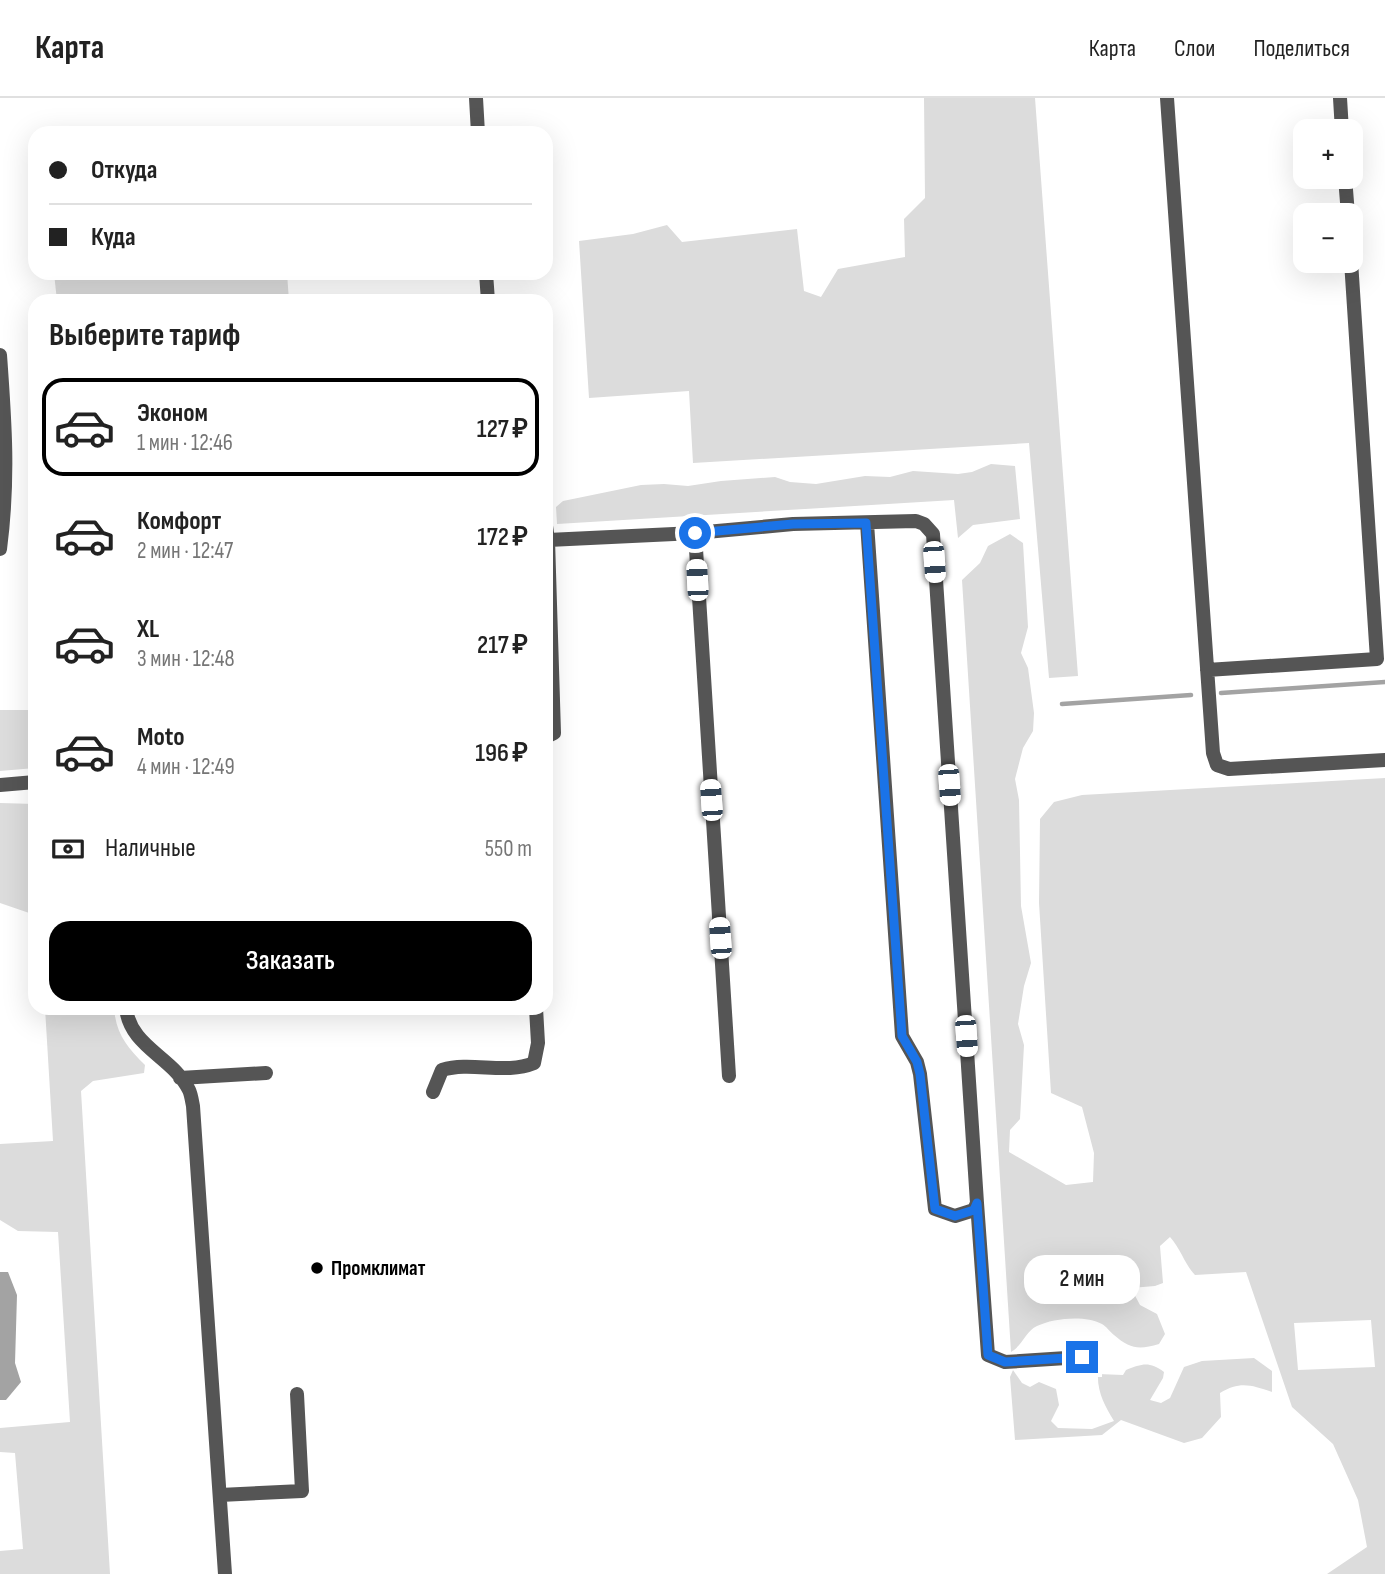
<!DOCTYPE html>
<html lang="ru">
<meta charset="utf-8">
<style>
body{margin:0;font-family:"Sofia Sans Condensed",sans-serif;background:#f2f2f2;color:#222;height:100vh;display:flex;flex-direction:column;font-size:26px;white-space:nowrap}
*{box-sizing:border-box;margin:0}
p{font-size:23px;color:#767676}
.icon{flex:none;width:38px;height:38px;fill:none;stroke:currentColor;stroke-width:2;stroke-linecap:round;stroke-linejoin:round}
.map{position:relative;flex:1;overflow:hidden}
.drawer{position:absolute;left:28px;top:196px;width:525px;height:721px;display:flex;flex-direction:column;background:#fff;border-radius:21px;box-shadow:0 7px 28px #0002}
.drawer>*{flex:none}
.top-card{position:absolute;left:28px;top:28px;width:525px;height:154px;border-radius:21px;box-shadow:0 7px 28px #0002;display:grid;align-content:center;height:154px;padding:0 21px;background:#fff}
.tools{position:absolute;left:1293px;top:21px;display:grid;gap:14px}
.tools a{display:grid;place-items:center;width:70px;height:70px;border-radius:14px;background:#fff;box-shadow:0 7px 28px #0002;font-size:35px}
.end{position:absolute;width:32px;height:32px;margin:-16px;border:9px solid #1a73e8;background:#fff;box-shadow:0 0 0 4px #fff}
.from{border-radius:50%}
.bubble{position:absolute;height:49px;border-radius:21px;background:#fff;box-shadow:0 7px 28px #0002;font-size:23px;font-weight:600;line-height:49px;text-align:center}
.car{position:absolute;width:21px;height:42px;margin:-21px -10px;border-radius:9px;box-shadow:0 0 5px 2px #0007;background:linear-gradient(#fff 24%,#345 0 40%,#fff 0 76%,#345 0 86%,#fff 0)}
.top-card b{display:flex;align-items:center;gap:24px;height:66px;font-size:26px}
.top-card b+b{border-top:2px solid #e0e0e0}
.top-card i{width:18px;height:18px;background:#222}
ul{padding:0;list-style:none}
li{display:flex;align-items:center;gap:21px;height:98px;margin:0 14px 10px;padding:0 7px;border:4px solid transparent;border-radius:21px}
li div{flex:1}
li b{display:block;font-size:26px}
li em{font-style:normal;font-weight:600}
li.active{border-color:#000}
li>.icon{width:63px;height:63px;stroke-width:1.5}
h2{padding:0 21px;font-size:32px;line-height:84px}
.pay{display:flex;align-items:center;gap:18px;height:77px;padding:0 21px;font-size:26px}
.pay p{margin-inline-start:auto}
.action{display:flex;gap:14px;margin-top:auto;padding:14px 21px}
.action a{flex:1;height:80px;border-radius:21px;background:#000;color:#fff;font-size:28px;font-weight:600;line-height:80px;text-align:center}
header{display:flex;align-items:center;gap:42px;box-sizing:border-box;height:98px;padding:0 35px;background:#fff;border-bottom:2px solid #e0e0e0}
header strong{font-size:33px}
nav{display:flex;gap:38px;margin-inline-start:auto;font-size:24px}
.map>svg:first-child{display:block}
.green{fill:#dcdcdc;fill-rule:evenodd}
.water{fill:#a3a3a3}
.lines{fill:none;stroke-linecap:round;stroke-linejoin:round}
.stream{stroke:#a3a3a3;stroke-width:4.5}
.minor{stroke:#555;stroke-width:14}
.route{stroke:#1a73e8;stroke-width:9}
.poi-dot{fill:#000;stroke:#fff;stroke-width:2.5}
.labels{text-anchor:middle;stroke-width:6;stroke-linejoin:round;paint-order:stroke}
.poi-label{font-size:21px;font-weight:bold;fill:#000;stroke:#fff;text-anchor:start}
</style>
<header>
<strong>Карта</strong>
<nav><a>Карта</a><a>Слои</a><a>Поделиться</a></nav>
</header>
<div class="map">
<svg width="1385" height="1476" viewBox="0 0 1385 1476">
<rect width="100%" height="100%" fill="#fff"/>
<!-- green -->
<path class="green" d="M924,0h111l43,578 -29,2 -20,-235 -336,20 -4,-72 -100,7 -10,-157 54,-7 34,-9 15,17 115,-13 7,62 17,6 17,-28 67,-12 -1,-38 21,-21z
M54,175h233l2,28h-232z
M991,366l24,2 5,53 -47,6 -15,13 -4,-38 -397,24 -1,-17 7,-6 78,-16 23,-1 24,2 33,-5 54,-4 15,5 26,2 49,-8 25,1 23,-6 45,3 14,-2z
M1010,436l13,9 5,84 -7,26 7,15 6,45 -1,18 -10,17 -8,31 4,21 2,106 10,57 -7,23 -6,38 6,21 -4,74 -10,11 -1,22 57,33 27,-3 1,-29 -12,-46 -31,-14 -12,-190 1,-84 14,-17 28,-7 303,-17v796h-58l40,-27 -9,-47 -25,-56 -41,-37 -46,-135 -51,3c-10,-10 -14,-26 -25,-38l-10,9 3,37 -8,3 -24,2 9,17 17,9 8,20 -6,10c-20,6 -29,5 -45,-9 -4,-3 -8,-9 -12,-11 -17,-9 -48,-6 -65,2 -11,5 -15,20 -26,26l-49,-772 18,-17 8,-17zM1371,1222l4,47 -77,3 -4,-47z
M0,612h35v58l-35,3z
M0,705l35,1v111l-35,-12z
M45,910h69c2,26 13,39 31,57l-1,8 -51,8 -12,10 29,483h-110v-23l23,-2 -8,-96 -15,-1v-24l70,-6 -12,-190 -40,-1 -18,-11v-76l53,-3z
M1254,1260l18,13v21c-21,-7 -32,-11 -52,1l1,24 -19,21 -18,5 -63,-23 -19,15 -87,5 -5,-63 3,-7 9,13 8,4 9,-5 17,7 3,16 -8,16 7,7 34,1 22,-8c-9,-15 -17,-29 -16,-47l25,1 3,-5c16,-6 23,-9 38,2l-1,6 -13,22 11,3 9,-5 14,-31 18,-6z"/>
<!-- water -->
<path class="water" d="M0,1174h8l9,23 -2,68 6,19 -15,18h-6z"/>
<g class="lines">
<!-- stream -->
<path class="stream" d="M1221,595l164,-11
M1062,606l129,-9"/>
<!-- minor -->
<path class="minor" d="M476,0l2,35
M1167,0l46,655 4,12 12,4 156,-9
M1340,0l2,33
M1345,79l3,38
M486,175l2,28
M0,257c5,68 9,125 0,194
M546,428l2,14
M695,435l34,543
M1207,572l170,-11 -26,-398
M546,639l8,-4 -6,-193 147,-7 98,-9 123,-3 8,3 9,10 44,669 -3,7 -19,6 -20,-7 -15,-135 -3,-12 -15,-26 -35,-513
M0,687l35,-3
M126,910c4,39 47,49 63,82 2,4 3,11 4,16l32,468
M180,980l86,-5
M433,994l9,-22c30,-9 63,5 92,-7l4,-20 -2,-35
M977,1105l11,152 17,7 77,-5
M220,1397l82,-4 -5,-97"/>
</g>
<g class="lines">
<!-- route -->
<path class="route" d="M695,435l98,-9 73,-1 36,513 15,26 3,12 15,135 20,7 19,-6 3,-7 11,152 17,7 77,-5"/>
</g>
<!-- markers -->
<circle class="poi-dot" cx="317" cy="1170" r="7"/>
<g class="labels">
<!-- poi labels -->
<g class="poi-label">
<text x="331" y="1177">Промклимат</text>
</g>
</g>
</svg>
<div class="tools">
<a>+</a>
<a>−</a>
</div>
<i class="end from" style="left:695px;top:435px"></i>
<i class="end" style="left:1082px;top:1259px"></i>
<div class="bubble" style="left:1024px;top:1157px;width:116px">2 мин</div>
<i class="car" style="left:934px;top:464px;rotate:176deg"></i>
<i class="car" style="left:697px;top:482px;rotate:357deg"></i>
<i class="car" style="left:949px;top:687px;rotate:176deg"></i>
<i class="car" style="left:711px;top:702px;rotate:356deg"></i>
<i class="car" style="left:720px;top:840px;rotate:356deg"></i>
<i class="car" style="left:966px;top:938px;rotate:176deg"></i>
<div class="top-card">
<b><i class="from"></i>Откуда</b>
<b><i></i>Куда</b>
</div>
<section class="drawer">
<h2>Выберите тариф</h2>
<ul>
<li class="active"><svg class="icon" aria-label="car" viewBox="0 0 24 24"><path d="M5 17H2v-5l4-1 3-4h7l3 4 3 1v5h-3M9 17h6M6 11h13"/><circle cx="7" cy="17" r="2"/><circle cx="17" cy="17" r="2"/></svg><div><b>Эконом</b><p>1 мин · 12:46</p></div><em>127 ₽</em></li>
<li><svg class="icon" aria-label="car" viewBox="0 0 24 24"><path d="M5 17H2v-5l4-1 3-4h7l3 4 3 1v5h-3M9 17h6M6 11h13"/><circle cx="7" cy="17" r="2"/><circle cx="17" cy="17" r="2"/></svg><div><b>Комфорт</b><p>2 мин · 12:47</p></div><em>172 ₽</em></li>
<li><svg class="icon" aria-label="car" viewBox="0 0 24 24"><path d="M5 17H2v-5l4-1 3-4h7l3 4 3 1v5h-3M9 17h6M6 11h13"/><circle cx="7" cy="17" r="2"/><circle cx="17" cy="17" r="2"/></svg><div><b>XL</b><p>3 мин · 12:48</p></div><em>217 ₽</em></li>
<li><svg class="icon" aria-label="car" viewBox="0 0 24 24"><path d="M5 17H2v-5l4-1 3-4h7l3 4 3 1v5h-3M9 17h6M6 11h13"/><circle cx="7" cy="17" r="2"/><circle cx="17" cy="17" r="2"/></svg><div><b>Moto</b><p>4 мин · 12:49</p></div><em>196 ₽</em></li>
</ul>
<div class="pay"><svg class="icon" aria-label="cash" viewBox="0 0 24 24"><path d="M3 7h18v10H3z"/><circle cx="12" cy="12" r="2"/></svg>Наличные<p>550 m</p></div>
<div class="action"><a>Заказать</a></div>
</section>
</div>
